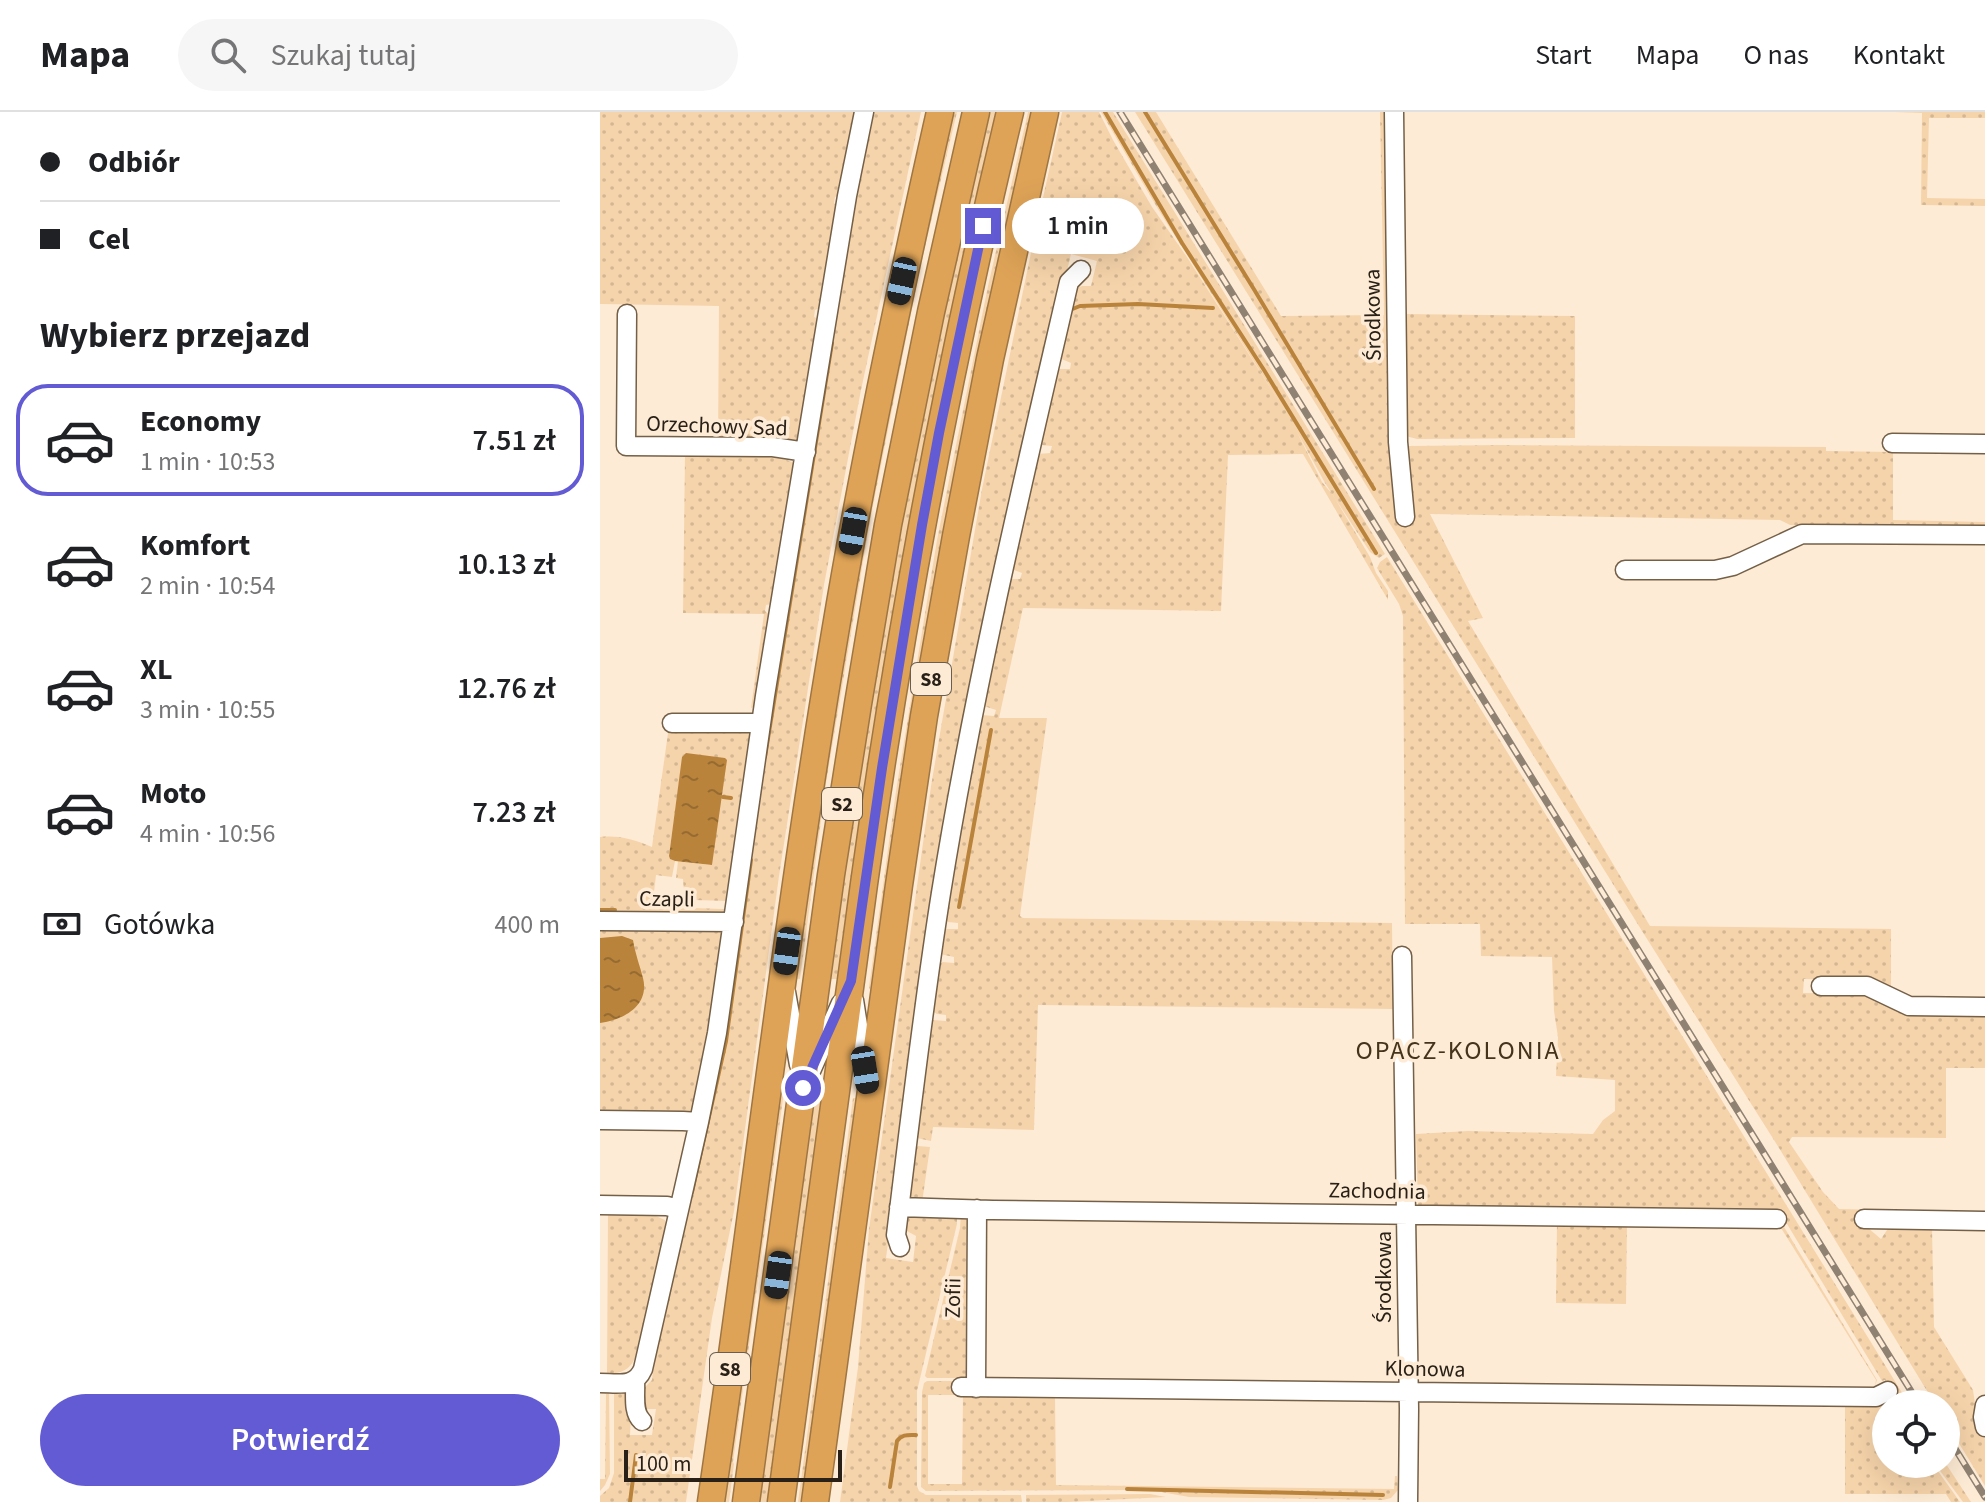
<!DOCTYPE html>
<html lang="pl">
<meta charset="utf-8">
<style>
body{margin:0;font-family:"Source Sans 3",sans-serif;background:#f6f6f6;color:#202124;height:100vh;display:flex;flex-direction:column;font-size:30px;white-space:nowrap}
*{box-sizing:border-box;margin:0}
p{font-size:26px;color:#757577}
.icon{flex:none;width:44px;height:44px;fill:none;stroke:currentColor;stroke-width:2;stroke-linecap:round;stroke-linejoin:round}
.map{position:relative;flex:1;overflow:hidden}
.panel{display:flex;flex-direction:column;background:#fff;width:600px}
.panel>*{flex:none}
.guide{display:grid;align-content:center;height:176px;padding:0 40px;background:#fff}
.fabs{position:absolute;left:1272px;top:1278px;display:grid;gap:16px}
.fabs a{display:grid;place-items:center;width:88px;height:88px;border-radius:50%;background:#fff;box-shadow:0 8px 32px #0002;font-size:40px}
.scale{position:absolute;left:24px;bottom:20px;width:218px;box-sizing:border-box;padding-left:8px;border:4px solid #292117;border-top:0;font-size:22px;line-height:28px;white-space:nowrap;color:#292117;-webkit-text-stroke:6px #feebd5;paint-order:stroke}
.end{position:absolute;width:36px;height:36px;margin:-18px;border:10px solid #625bd4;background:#fff;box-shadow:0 0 0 4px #fff}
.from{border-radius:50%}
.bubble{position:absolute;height:56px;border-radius:28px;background:#fff;box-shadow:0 8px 32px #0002;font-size:26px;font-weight:600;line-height:56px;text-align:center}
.car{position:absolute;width:24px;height:48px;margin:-24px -12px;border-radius:10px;box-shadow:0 0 6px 2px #0007;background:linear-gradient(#222 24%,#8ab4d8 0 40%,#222 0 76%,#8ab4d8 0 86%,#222 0)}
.guide b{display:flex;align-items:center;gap:28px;height:76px;font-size:30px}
.guide b+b{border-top:2px solid #e0e0e0}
.guide i{width:20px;height:20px;background:#202124}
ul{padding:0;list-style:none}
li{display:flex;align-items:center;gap:24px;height:112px;margin:0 16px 12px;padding:0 24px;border:4px solid transparent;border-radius:32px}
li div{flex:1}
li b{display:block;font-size:30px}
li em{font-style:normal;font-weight:600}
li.current{border-color:#625bd4}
li>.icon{width:72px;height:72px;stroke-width:1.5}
h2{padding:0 40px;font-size:36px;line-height:96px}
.pay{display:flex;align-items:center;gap:20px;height:88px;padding:0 40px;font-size:30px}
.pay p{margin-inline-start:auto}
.primary-button{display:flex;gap:16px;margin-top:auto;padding:16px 40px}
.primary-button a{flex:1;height:92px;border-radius:48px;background:#625bd4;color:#fff;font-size:32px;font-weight:600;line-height:92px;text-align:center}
header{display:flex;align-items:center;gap:48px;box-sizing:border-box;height:112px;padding:0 40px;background:#fff;border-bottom:2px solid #e0e0e0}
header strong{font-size:38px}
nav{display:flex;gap:44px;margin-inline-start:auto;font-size:28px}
.search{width:560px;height:72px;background:#f6f6f6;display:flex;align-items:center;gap:20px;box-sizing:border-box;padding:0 28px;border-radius:44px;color:#757577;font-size:30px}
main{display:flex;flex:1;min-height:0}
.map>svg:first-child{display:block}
.grass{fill:url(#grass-dots);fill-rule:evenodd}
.water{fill:url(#water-ripples)}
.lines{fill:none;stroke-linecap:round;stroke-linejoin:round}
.stream{stroke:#b9833b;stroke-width:4}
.minor-casing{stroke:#745f47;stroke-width:21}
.highway-casing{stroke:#9f7641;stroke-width:29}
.minor{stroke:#fff;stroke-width:18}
.highway{stroke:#dea357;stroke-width:26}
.rail-casing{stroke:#8f8272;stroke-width:7}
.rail{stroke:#feebd5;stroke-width:4;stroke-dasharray:12;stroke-linecap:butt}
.route{stroke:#625bd4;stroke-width:10}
.labels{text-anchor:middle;stroke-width:7;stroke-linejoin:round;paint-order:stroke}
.shield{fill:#feebd5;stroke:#695e50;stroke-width:2}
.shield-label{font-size:20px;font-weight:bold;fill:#292117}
.street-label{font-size:22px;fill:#292117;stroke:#feebd5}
.quarter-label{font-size:26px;letter-spacing:2px;fill:#45331c;stroke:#feebd5}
</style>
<header>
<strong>Mapa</strong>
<div class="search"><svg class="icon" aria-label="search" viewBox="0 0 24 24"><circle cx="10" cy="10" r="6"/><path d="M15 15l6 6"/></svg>Szukaj tutaj</div>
<nav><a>Start</a><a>Mapa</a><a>O nas</a><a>Kontakt</a></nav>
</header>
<main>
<section class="panel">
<div class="guide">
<b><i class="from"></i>Odbiór</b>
<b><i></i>Cel</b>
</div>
<h2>Wybierz przejazd</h2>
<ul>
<li class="current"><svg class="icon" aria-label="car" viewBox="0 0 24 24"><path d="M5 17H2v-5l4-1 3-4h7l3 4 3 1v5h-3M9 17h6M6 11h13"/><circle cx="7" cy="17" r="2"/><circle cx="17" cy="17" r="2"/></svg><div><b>Economy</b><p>1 min · 10:53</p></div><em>7.51 zł</em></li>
<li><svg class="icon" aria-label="car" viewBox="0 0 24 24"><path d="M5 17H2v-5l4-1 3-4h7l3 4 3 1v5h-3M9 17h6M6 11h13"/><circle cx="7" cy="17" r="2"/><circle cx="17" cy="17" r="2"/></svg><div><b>Komfort</b><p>2 min · 10:54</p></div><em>10.13 zł</em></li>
<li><svg class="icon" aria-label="car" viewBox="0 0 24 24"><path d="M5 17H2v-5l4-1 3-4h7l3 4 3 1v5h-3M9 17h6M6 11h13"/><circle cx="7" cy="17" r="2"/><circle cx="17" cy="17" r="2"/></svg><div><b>XL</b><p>3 min · 10:55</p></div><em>12.76 zł</em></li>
<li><svg class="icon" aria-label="car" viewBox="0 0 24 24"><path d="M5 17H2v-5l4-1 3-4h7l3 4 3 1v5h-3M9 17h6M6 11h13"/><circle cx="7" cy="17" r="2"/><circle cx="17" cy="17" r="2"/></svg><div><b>Moto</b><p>4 min · 10:56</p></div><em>7.23 zł</em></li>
</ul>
<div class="pay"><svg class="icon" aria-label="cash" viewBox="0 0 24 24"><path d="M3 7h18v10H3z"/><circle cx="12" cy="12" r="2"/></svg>Gotówka<p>400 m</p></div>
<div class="primary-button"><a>Potwierdź</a></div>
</section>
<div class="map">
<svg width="1385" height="1390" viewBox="0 0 1385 1390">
<defs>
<pattern id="grass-dots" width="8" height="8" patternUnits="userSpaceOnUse" patternTransform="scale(2)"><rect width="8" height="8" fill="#f6d4ab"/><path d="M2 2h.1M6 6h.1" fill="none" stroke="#d3b692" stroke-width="1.8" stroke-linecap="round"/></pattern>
<pattern id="water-ripples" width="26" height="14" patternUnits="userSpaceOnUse" patternTransform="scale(2)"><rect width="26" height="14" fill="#b9833b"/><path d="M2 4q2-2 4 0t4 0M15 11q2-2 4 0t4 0" fill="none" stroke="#966b31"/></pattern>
</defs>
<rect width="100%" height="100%" fill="#feebd5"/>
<!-- grass -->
<path class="grass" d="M0,0h259l-19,83 -5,2 -1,6 4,6 -18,99 -5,2 -1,7 5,2 -21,124h-80l1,-137 -119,-2z
M270,0h51l-60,278 -37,195 -45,291 -45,335 -22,107 -26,184h-86v-6l9,-8 5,-15v-84h13l5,10 -2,36h22l4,-26h-14l-1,-18 11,-11 5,-47 107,-595z
M349,0h8l-37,156 -51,258 -43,257 -26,196 -8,-1 44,-304z
M388,0h8l-43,197 -115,670h-7l-1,-1c27,-191 55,-381 93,-569 20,-100 43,-198 65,-297z
M428,0h7l-163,878h-2l-1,-3 27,-196 41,-251 51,-254z
M462,0h37l14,28 39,67 35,50 100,157 -129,-205 -57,-97h12l272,442 -6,4 -9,-6 -45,-69 -28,-51 25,50 11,13 37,62 6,16 12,18v9l-85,-146 -75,1 -7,156 -198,-3 -24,110h48l-27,198 3,2 369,5 1,86 -355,-4 -4,125 -101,-3 -2,14 -14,-3 12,-114 4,-4 13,1v-6l-9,-1 -5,-3 5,-46 6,-3 11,1v-6l-14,-3 4,-25h14v-6l-10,-1 -4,-5 38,-202 12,1 2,-6 -12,-4 -1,-3 26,-124h11l2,-6 -11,-4 27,-115 12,-1 2,-7 -11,-1 15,-76h14l1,-6 -12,-5 18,-70 5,-2h9l6,-25 -26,-7 -52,220 -107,585 -26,199 27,4 3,-26 -11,-6 1,-16 51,-1v11l-40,167v95l2,5 7,4h95l1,7h-182l18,-135 11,-138 62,-443 51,-297 51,-246z
M535,0h21l125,204 103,-1 -4,-203h9l13,405 4,10h3l-1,-81 93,-1 325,2v4l67,1v68l92,2v9l-195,-6 -10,-5 -350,-6 53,104 -15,3 182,305 241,3v58l-7,-1 -15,-6 -65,-1 -1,14 65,1 117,19v55h-39v70l-154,-1 -3,5 34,50 16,17 146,3 -124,10 20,17 8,-12h43l2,100 39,63 5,34 7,15v47l-39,-64v-18h-11l-156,-256 -137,-217z
M1294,0h91v6h-56l-2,80 58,1v7l-64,-1 1,-92z
M805,202l170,2v122l-158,1 -11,-3z
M85,344c23,0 97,-6 111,9l-24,139 -6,1 -1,6 6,5 -15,90 -5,2 13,-94 -81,-1z
M787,445l522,847h-11l-3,-3 2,-1 -12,-20 -3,1 -95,-157 -369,-18 -2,-72 52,-3 125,3 10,-14 12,-9v-31l-59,-4 2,-39 -4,-26 -2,-54 -71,-1 -1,-32h-75l-2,-308 -4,-12 -22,-36 3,-6z
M69,614l83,1 -25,174 -33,-1 -10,-7 -1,-14 -7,-1 2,-17 32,4 -27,-111 -14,102 1,3 5,2 -3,16 -16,-2 -3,26 40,7 30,1 5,3 -5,3 -123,-1v-77c20,-2 35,3 52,10z
M0,815l123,3 -10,97 -21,86 -92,1z
M217,972l7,1v3l-56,414h-9z
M181,974l2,1 1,5 -51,370 1,2 -5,38h-8z
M253,986h4l-51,404h-8z
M318,1034l12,1 -8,56 -10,-4 -3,-4 6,-48z
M56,1099v5l9,4 1,6 -31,132c-6,13 -14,15 -28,16l1,-162z
M361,1101l9,4 -2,156 -5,5h-36l-2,-2 35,-148z
M957,1111l70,1 -1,80 -70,-1z
M1184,1115l93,153 -2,6 1,-6 -95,-152z
M327,1269h34l5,16 89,1 1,87 338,4 1,-13h2l1,14 -7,8 -8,2 -194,-3 -39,-7 -224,1 -5,-4 1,-95 2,-9zM328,1283h35l-1,89h-34z
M0,1276h9l1,86 -5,11 -5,6v-12h5l1,-85 -6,-1z
M1282,1291l11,1h-7v60h47l27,38h-9l-5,-8h-101v-90l37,1z
M1335,1352h11l25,38h-8z
M550,1382l16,3 -99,5h-41v-7z"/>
<!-- water -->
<path class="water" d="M86,641l39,5 2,2 -15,105 -37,-4 -5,-2 -1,-3 13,-99z
M22,824l11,4c2,13 7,26 10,38 7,28 -20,42 -43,45v-85z"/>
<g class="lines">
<!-- stream -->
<path class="stream" d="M505,0l77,131 82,127 112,183
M545,0l110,179 119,198
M470,198l10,-4 58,-2 75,4
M165,645l67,-414
M123,685l8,1
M359,795l32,-177
M0,798h15
M92,1080l34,-151 25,-181
M290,1375l7,-46c5,-7 11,-6 19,-6
M527,1377l256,6
M30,1390l6,-47"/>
<defs>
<path id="minor" d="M794,0l4,330 7,75
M27,202l-1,132 147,1 33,5
M1292,331l93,1
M1025,458h90l18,-4 69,-32 183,1
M72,611h89
M0,809l134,1
M802,844l7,453 -1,93
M1221,874h46l42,20 76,1
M186,880l13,73
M254,888l12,77
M211,959l30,-68
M0,1008l83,1 16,1
M0,1093l67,1 12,3
M299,1095l94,3 784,9
M1264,1107l121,2
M300,1135l-4,-12c14,-114 27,-229 45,-342 33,-206 81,-408 128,-611l12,-12
M35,1269c1,13 -3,31 7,40
M0,1271c18,0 35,5 43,-14l56,-247 18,-89 48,-337 82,-500 17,-84
M361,1275l915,10 12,-6
M376,1276l1,-179
M1385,1293l-2,12 2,10"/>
<path id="highway" d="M111,1390c43,-290 75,-581 124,-869 29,-175 66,-348 105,-521
M146,1390l85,-627 27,-171 30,-179 43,-213 45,-200
M181,1390c28,-206 54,-412 83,-618 36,-259 85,-517 146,-772
M215,1390l84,-617 25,-169 32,-180 34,-177 55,-247"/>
</defs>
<!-- minor casing -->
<use href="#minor" class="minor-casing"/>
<!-- highway casing -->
<use href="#highway" class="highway-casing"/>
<!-- minor -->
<use href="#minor" class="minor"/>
<!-- highway -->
<use href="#highway" class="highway"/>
<defs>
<path id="rail" d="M520,0l799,1292
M1346,1322l39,63"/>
</defs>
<!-- rail casing -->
<use href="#rail" class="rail-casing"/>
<!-- rail -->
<use href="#rail" class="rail"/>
</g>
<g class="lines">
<!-- route -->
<path class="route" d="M203,976l48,-107 31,-213 40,-243 17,-92 44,-207"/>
</g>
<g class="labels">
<!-- shield labels -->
<g class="shield">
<rect x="311" y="551" width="40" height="32" rx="6"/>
<rect x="222" y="676" width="40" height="32" rx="6"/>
<rect x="110" y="1241" width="40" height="32" rx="6"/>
</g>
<g class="shield-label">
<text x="331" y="574">S8</text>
<text x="242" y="699">S2</text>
<text x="130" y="1264">S8</text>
</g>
<!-- street labels -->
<g class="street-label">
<text transform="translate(772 203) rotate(-91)" y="8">Środkowa</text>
<text transform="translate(117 313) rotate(2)" y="8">Orzechowy Sad</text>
<text transform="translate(67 786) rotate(1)" y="8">Czapli</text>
<text transform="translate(777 1078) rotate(1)" y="8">Zachodnia</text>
<text transform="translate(783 1165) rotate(-90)" y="8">Środkowa</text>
<text transform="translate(352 1186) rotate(-89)" y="8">Zofii</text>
<text transform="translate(825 1256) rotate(1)" y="8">Klonowa</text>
</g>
<!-- quarter labels -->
<g class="quarter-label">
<text x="858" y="947">OPACZ-KOLONIA</text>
</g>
</g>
</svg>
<div class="fabs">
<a><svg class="icon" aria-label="locate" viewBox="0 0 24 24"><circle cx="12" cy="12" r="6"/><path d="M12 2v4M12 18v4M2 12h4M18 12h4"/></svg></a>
</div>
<div class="scale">100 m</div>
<i class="end from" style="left:203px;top:976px"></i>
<i class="end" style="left:383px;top:114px"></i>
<div class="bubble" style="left:412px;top:86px;width:132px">1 min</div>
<i class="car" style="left:302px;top:169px;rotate:192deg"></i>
<i class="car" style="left:253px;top:419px;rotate:190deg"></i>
<i class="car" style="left:187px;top:839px;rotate:188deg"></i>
<i class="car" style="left:265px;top:958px;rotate:171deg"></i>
<i class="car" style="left:178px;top:1163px;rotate:188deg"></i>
</div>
</main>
